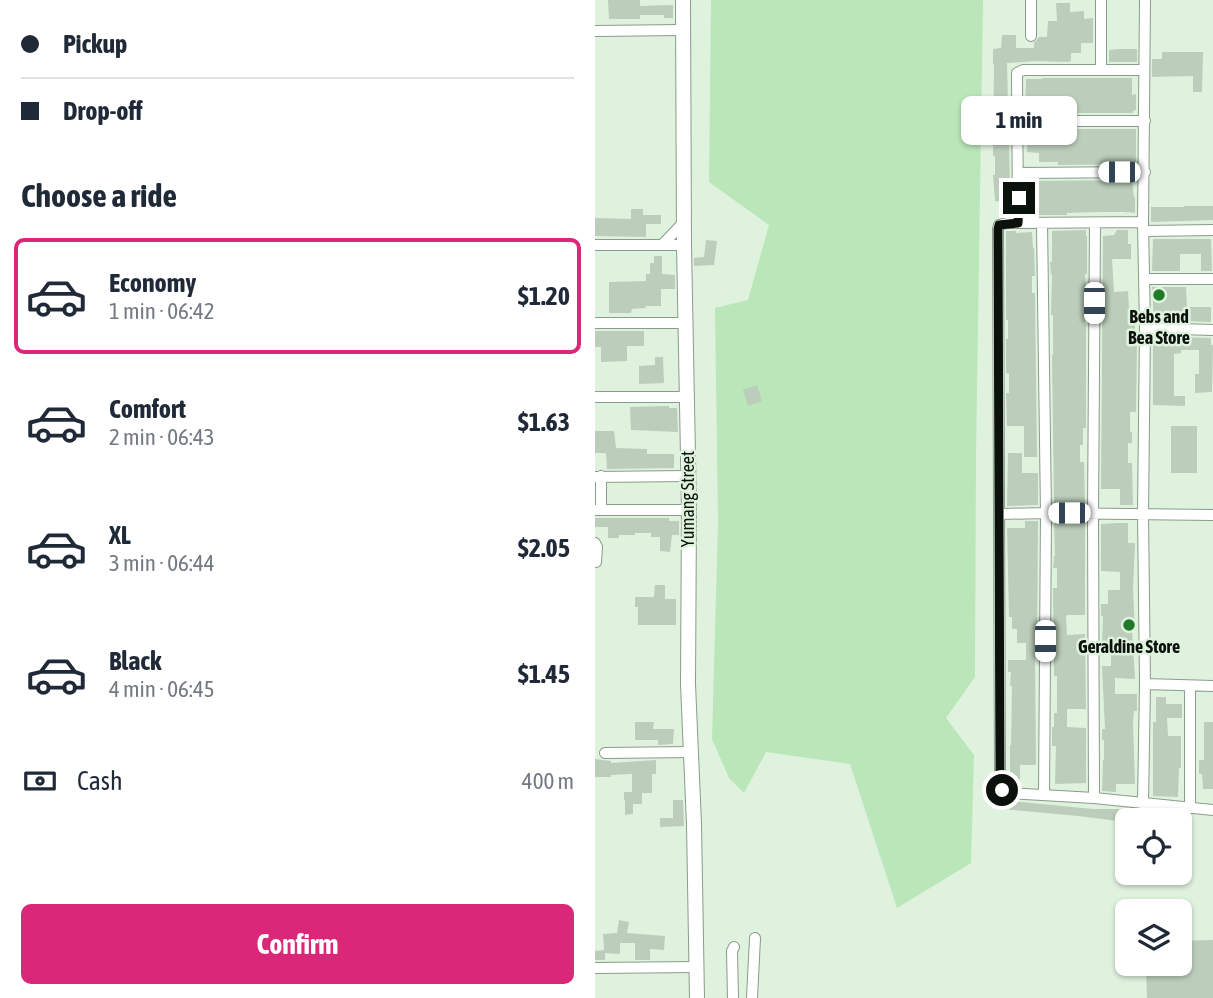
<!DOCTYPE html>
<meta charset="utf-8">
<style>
body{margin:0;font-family:"Asap Condensed",sans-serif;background:#f2f2f3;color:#1f2937;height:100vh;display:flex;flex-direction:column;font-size:26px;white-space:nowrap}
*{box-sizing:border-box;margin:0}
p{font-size:23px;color:#747a83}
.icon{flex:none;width:38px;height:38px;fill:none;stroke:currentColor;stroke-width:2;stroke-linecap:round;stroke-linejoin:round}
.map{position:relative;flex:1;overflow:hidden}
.side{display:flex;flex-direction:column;background:#fff;width:595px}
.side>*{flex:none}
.banner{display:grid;align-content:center;height:154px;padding:0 21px;background:#fff}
.tools{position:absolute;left:520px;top:808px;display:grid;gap:14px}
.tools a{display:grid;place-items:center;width:77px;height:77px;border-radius:10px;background:#fff;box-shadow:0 2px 5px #0004;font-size:35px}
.end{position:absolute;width:32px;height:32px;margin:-16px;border:9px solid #0b110b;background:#fff;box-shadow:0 0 0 4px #fff}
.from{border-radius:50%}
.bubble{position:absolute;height:49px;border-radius:10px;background:#fff;box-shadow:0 2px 5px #0004;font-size:23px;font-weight:700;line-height:49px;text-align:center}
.car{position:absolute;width:21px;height:42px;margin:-21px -10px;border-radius:9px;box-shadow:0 0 5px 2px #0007;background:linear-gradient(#fff 24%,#345 0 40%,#fff 0 76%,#345 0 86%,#fff 0)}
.banner b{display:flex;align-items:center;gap:24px;height:66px;font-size:26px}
.banner b+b{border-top:2px solid #e0e1e3}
.banner i{width:18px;height:18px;background:#1f2937}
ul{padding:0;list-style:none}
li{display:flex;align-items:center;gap:21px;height:116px;margin:0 14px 10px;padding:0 7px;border:4px solid transparent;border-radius:10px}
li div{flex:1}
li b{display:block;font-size:26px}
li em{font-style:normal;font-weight:700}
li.current{border-color:#db2777}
li>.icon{width:63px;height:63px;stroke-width:1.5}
h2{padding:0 21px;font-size:32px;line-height:84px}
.pay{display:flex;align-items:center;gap:18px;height:77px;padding:0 21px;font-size:26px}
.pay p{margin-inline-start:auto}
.primary-button{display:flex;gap:14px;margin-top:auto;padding:14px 21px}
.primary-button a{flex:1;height:80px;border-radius:10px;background:#db2777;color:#fff;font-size:28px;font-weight:700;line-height:80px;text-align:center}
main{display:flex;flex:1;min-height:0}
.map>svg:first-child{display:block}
.green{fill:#bae6b9}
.building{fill:#bccebb}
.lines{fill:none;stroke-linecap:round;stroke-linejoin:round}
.minor-casing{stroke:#8a9c8a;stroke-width:12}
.secondary-casing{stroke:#8a9c8a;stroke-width:16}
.minor{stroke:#fff;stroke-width:10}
.secondary{stroke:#fff;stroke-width:14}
.route{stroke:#0b110b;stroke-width:9}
.poi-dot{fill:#227a29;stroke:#dff2de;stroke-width:2.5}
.labels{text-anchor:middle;stroke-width:5;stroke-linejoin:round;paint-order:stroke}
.poi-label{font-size:18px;font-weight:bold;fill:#0b110b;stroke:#dff2de}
.street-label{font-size:18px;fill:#0b110b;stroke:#dff2de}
</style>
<main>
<section class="side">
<div class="banner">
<b><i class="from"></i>Pickup</b>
<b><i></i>Drop-off</b>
</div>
<h2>Choose a ride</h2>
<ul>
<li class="current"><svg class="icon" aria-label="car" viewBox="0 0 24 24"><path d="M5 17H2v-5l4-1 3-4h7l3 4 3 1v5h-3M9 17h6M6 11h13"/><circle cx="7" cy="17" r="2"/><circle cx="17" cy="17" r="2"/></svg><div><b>Economy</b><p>1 min · 06:42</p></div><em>$1.20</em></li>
<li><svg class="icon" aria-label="car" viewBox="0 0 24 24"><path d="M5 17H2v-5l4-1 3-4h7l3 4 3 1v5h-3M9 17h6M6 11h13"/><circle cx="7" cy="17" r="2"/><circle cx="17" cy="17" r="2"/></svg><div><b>Comfort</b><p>2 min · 06:43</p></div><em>$1.63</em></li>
<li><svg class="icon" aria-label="car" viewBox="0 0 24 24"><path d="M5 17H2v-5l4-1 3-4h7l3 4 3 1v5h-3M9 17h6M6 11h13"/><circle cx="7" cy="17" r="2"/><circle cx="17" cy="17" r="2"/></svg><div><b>XL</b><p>3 min · 06:44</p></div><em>$2.05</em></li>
<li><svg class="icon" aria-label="car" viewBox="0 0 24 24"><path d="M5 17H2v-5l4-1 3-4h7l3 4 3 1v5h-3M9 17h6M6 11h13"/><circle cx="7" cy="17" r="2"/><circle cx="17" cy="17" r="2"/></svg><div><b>Black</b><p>4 min · 06:45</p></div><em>$1.45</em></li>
</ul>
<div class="pay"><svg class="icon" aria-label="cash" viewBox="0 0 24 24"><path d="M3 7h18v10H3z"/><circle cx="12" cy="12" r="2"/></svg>Cash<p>400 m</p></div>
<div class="primary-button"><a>Confirm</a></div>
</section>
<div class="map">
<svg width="618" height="998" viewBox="0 0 618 998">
<rect width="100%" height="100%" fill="#dff2de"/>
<!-- green -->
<path class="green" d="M116,0h272l-7,454 -1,223 -29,41 28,37 -3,108 -74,45 -47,-144 -84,-12 -22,41 -15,-15 -17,-39 6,-216 -3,-215 33,-8 21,-75 -60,-43z"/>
<!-- building -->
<path class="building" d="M13,0h32v6l33,-1v13h-9v-3h-24v4h-31z
M461,3h14v9l14,-1v8l9,-1v25h-12v10h-10v8l-3,1 -31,-1 -30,2 3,124h-2v15l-13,-1 -2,-26h2v-19h-2l1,-92h-1v-15l8,-1 1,-13h14v13h18v-5l5,-6h8l1,-16h9z
M524,49h18v13h-28v-12z
M567,52h41l-1,40h-9v-16l-41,1v-18h10z
M447,78h90v17l4,-1v16l-3,1v2h-108l1,-34h16z
M433,129h108v33h-3v2l-75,1v-3h-19v-9l-12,-1z
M537,180l2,17h1v16l-8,-1v2h-1l1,-2h-26l-34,1v2h-41v-34z
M589,206h29v14l-62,2v-15h33z
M36,209h12v6h18v9h-15v13l-51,-1v-18l36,1z
M491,230v6h1v38h-2l2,32h-2v18h1v104h-3v17h-3v17h4l1,43h-31l-2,-150h1v-40h-2l1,-40h-1l-1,-13h2v-31z
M522,230h11v14h3v15h-19l2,33 14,-1 1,18 3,-1v16h3v22h2l-1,66h-6v20h2v11h-4v20h4l1,42h-13v-16h-19l2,-253 11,-1z
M411,231h10v2l16,-1 1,16h1l1,28h-3v17h3l2,164h-13v-31h-17l-1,-33h3v-19l-3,-1v-34h2v-19h-2z
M558,239h58l1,32h-11v-17h-21v17h-28z
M111,240l11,1 -3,24 -20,1v-8l10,-1z
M59,256h8v18l13,1v14h-14v17h-16l1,2 -14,1 -1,4h-22v-31l37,-1v-7h4v-11h4z
M557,287h34l1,20h24v15l-57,-2z
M0,331h49v15h-17v15l-26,1v-15h-6z
M558,336l58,2v7h2l-1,47 -17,1v-19h4v-24h-18v3l-7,1v42h11v10l-32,-1z
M60,357h8l1,26 -25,1v-18l16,-1z
M162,385l5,16 -14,5 -5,-16z
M74,406v2h8l1,24 -47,-2 -1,-23z
M576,426h26v47h-26z
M0,431h19l2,17 31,1v5h27v14l-67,1 -1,-16h-11z
M413,453h14v20h16v32l-31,1z
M0,518h74v3h10v14h-7l-2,17 -10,-1v-14h-9v-4h-16v2h-16v3h-11v-11h-13z
M430,521h13l-1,135h-2l1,109h-16v17h-10v-37h1l1,-59h-2l1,-14h-3v-12h18v-17h-9v-14h-5v-12h-3l-2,-89h18z
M459,521l31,1v93h-17l-2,1 1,19 18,-1 1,75h-19v18l19,1v55l-31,1 1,-38h-4v-19h2v-14h3v-37h-3l-1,-88h4v-20h-4l1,-12h1z
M522,523h11v20h7l-2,46 2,42h-3l3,48 -20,-1v16h22v17h-3l-1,13 2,60h-19v8l-14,-1 1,-31h1v-20h-2v-11h3l-3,-63h9v-20l-9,1 1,-31h-2v-12h7v-14h12v-18l-19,-1v-47z
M60,585h10v14h11v26h-38v-18h-3v-10h19z
M561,697h10v7h16v14h-15l1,18h13v32h-2l-1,29 -25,-1v-74h3z
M40,722h19l-1,7h21l-1,15 -15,1v-5h-23z
M609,722h9v67h-10l-1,-15h-3v-14h5z
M0,759l16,2v2l45,-3v14h-4v19h-10v11h-9v10l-8,1v-15h-1v-8h8v-18l-21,1v2h-16z
M78,800h10l1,26 -24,1v-9h13z
M406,800l92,9h26l-1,12 -40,-5 -77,-7z
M24,920l10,2 -2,11 38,3 -1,14 -14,-1v11h-15v-17h-15v11l-15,-1v7h-10v-9l9,-1 -1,-16 14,-1z
M618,940v58h-66l-1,-34h33v-23z"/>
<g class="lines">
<defs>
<path id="minor" d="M436,0v36
M0,31l88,-1
M506,70v-70
M422,121h128
M424,173l126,-1
M548,222l-136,1 -8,2 -1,4 2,554 2,7 4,3 88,5 119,12
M423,223l-1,-150 6,-3h121
M447,223l4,290 -2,282
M549,231l69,-1
M68,244l21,-22
M0,245h89
M550,279h68
M0,323h91
M550,328l68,2
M0,397h92
M0,477l93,-1
M0,510h94
M6,510v-34
M405,514l46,-1 167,2
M0,543l2,4 -1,15
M550,684l68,2
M595,686v122
M10,753l86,-1
M499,798l-1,-284 2,-290
M548,804l2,-120 -2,-170 2,-186 -2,-106 2,-222
M0,968l102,-1
M138,998l-1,-47 2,-4
M157,998l3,-60"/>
<path id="secondary" d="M88,0l1,245 5,265 -1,174 6,140 3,174"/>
</defs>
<!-- minor casing -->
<use href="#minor" class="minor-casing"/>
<!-- secondary casing -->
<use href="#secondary" class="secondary-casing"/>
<!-- minor -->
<use href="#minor" class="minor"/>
<!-- secondary -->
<use href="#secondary" class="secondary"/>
</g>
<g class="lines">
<!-- route -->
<path class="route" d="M407,790l-2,-7 -2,-554 1,-4 19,-2 1,-25"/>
</g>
<!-- markers -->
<g class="poi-dot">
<circle cx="564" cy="295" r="7"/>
<circle cx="534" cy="625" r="7"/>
</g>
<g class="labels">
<!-- poi labels -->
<g class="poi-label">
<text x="564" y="323">Bebs and<tspan x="564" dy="21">Bea Store</tspan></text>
<text x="534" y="653">Geraldine Store</text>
</g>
<!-- street labels -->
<g class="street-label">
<text transform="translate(93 499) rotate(-90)" y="6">Yumang Street</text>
</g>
</g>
</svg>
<div class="tools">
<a><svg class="icon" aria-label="locate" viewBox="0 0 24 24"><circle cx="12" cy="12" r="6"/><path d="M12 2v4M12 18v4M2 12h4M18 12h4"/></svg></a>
<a><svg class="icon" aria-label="layers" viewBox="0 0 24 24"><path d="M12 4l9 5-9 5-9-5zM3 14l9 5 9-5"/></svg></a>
</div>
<i class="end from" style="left:407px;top:790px"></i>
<i class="end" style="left:424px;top:198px"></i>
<div class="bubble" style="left:366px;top:96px;width:116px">1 min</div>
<i class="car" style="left:524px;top:172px;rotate:270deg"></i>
<i class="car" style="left:499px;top:303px;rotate:180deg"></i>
<i class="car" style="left:474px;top:513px;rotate:270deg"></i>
<i class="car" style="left:450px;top:641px;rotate:180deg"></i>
</div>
</main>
